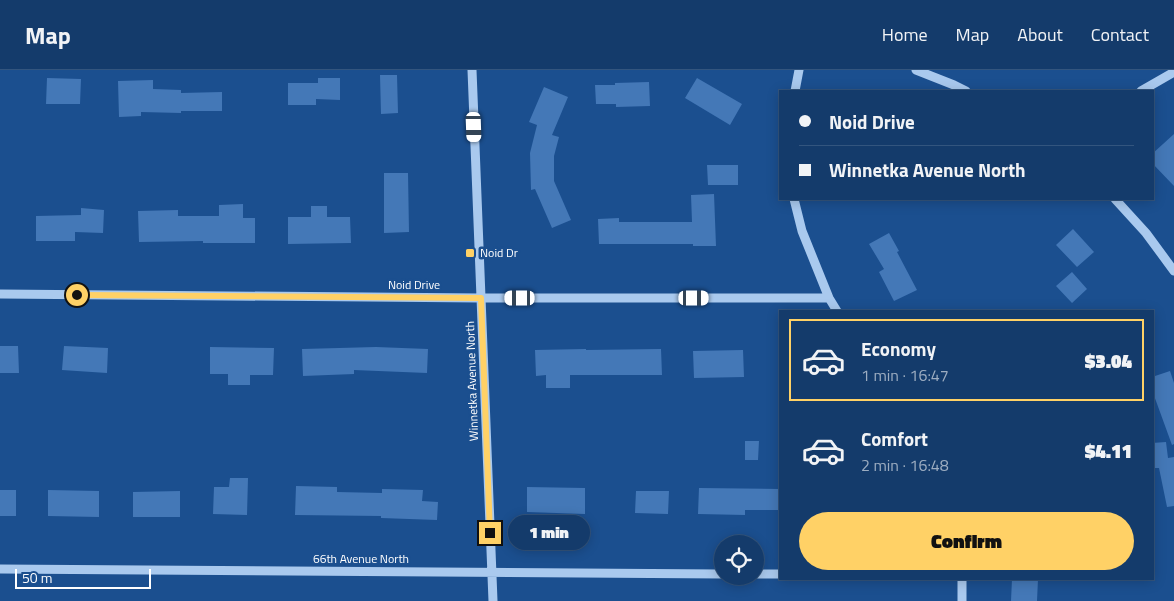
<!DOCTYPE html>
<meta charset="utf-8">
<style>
body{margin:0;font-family:"Titillium Web",sans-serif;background:#1d4271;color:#f1f3f6;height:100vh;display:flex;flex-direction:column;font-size:19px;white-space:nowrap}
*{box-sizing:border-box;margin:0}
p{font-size:16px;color:#9dadc1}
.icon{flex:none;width:28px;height:28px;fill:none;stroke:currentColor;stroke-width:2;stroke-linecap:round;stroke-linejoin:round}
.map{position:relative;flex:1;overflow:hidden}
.side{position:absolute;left:779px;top:240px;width:375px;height:270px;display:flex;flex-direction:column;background:#143b6b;border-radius:0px;box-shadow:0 2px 12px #0003,0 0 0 1px #33557e}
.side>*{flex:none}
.top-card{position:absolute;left:779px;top:20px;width:375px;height:110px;border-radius:0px;box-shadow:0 2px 12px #0003,0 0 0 1px #33557e;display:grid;align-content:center;height:110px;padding:0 20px;background:#143b6b}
.tools{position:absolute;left:714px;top:465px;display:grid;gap:10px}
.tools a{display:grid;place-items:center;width:50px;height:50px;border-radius:50%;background:#143b6b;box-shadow:0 2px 12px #0003,0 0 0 1px #33557e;font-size:25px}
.scale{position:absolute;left:15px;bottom:12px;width:136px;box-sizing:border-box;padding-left:5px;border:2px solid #fff;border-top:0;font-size:14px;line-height:18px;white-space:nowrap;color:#fff;-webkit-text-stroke:4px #1b4f8f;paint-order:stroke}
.end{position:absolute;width:22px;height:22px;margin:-11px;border:6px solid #ffd166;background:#111;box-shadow:0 0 0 2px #111}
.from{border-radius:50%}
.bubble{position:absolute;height:35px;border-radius:18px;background:#143b6b;box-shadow:0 2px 12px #0003,0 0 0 1px #33557e;font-size:16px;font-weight:800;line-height:35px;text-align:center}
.car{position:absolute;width:15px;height:30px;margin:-15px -8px;border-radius:6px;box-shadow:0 0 4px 1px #0007;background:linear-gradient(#fff 24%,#345 0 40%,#fff 0 76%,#345 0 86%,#fff 0)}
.top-card b{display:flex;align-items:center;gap:18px;height:48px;font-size:19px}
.top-card b+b{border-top:1px solid #33557e}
.top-card i{width:12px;height:12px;background:#f1f3f6}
ul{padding:9px 0 0;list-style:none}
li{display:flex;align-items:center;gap:15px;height:82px;margin:0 10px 8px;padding:0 10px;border:2px solid transparent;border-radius:0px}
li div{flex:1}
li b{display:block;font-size:19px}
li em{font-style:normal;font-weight:800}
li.active{border-color:#ffd166}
li>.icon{width:45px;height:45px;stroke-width:1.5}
.cta{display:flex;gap:10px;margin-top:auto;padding:10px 20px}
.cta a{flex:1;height:58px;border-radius:30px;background:#ffd166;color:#111;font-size:20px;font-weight:800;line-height:58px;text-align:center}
header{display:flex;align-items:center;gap:30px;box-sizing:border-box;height:70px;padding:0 25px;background:#143b6b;border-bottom:1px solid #33557e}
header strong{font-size:24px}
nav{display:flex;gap:28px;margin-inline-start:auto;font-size:18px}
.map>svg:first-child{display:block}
.building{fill:#4478b7}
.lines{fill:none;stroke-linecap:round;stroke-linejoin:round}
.minor{stroke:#a9c9ee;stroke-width:9}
.route{stroke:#ffd166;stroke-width:6}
.poi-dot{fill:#ffd166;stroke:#1b4f8f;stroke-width:2}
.labels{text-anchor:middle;stroke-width:5;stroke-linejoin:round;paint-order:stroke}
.poi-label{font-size:12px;fill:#fff;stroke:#1b4f8f;text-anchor:start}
.street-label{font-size:12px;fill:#fff;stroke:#1b4f8f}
</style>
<header>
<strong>Map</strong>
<nav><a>Home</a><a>Map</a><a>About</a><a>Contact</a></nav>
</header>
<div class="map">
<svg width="1174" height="531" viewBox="0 0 1174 531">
<rect width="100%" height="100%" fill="#1b4f8f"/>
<!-- building -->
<path class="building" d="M380,5h17l1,38 -17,1z
M47,8l34,1 -1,25h-34z
M318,8h22v22l-24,-1v6h-28v-22h30z
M697,8l45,26 -12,21 -45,-27z
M153,10v9l28,1v3l41,-1v19h-41v2l-40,-1v4l-22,1 -1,-36z
M649,12l1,24 -34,1v-3h-20l-1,-19h20v-2z
M544,17l24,10 -16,38 7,2 -5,19v25l17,39 -19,8 -17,-39 -4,1 -1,-37 7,-28 -8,-3z
M1174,64v52l-22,-23v-9z
M707,95h31v20h-30z
M384,103h24l1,59 -25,1z
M714,124l2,52h-23v-2h-94l-1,-25 21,-1v4h73l-1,-27z
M243,134v14h12v25h-52v-2l-64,1 -1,-31 40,-1v6h41v-11z
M311,136h16v11h23l1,26 -63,1v-27h23z
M81,138l23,2 -1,23 -28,-1v9h-39v-25l45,-1z
M1073,159l21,23 -17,15 -21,-22z
M889,163l10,18 -2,1 20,38 -23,11 -15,-29 5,-3 -15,-25z
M1072,202l15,17 -15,14 -16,-17z
M0,276h18l1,27h-19z
M64,276l44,2 -1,25 -45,-3z
M210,277l64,1 -1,27h-23v10h-22v-11h-18z
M376,277l52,2 -1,24 -73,-3v4l-51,2 -1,-27z
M586,279v1l75,-1 1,26h-92v13h-24v-13l-10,1 -1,-26z
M743,280l1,27 -50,1 -1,-27z
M1170,301l4,12v61l-2,1 -20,-55v-13z
M745,371h14l-1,19h-13z
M1166,372l2,16 6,-1v49l-7,1 -8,-39h-7v-25z
M230,408h18l-1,37 -34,-1 1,-27h15z
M296,416l41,1v5l45,1v-4l41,1 -1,11 16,1 -1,18 -56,-2v-2l-86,-1z
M527,417l58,1v26l-58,-2z
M699,418l81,1v21h-35v5l-47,-1z
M0,420h16v26h-16z
M48,420l51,1v26l-51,-1z
M180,421v26h-47v-25z
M636,421h33l-1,23 -33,-1z
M1012,509h26l-1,22h-26z"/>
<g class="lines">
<!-- minor -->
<path class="minor" d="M472,0l21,531
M916,0l38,15 12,6
M795,21l4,-21
M1141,21l33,-19
M794,129l8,32 27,67 8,13
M1115,129l31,34 28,38
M0,224l481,4h348
M0,499l722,5
M755,504h25
M962,509v22"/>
</g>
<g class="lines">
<!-- route -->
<path class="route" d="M77,225l404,3 9,235"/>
</g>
<!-- markers -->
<rect class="poi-dot" x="465" y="178" width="10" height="10" rx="2.5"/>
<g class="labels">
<!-- poi labels -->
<g class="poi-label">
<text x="480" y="187">Noid Dr</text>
</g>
<!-- street labels -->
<g class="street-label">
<text x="414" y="219">Noid Drive</text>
<text transform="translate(472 311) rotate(-92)" y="4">Winnetka Avenue North</text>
<text x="361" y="493">66th Avenue North</text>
</g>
</g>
</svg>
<div class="tools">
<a><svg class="icon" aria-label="locate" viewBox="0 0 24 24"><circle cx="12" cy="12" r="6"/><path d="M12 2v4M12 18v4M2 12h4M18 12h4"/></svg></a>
</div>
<div class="scale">50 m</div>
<i class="end from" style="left:77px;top:225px"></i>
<i class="end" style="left:490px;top:463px"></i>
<div class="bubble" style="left:508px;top:445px;width:82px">1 min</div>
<i class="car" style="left:474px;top:57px;rotate:178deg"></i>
<i class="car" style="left:520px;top:228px;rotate:270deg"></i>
<i class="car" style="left:694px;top:228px;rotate:90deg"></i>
<div class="top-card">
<b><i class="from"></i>Noid Drive</b>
<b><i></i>Winnetka Avenue North</b>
</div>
<section class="side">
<ul>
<li class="active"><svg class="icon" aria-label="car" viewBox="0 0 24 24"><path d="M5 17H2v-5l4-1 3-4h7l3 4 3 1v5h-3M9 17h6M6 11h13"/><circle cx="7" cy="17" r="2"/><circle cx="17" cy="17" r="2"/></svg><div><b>Economy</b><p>1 min · 16:47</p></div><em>$3.04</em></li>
<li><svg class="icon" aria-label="car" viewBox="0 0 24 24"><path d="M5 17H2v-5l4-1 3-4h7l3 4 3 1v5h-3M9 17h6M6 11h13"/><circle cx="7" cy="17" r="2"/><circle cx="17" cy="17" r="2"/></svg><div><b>Comfort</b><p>2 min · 16:48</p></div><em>$4.11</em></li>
</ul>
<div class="cta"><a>Confirm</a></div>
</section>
</div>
